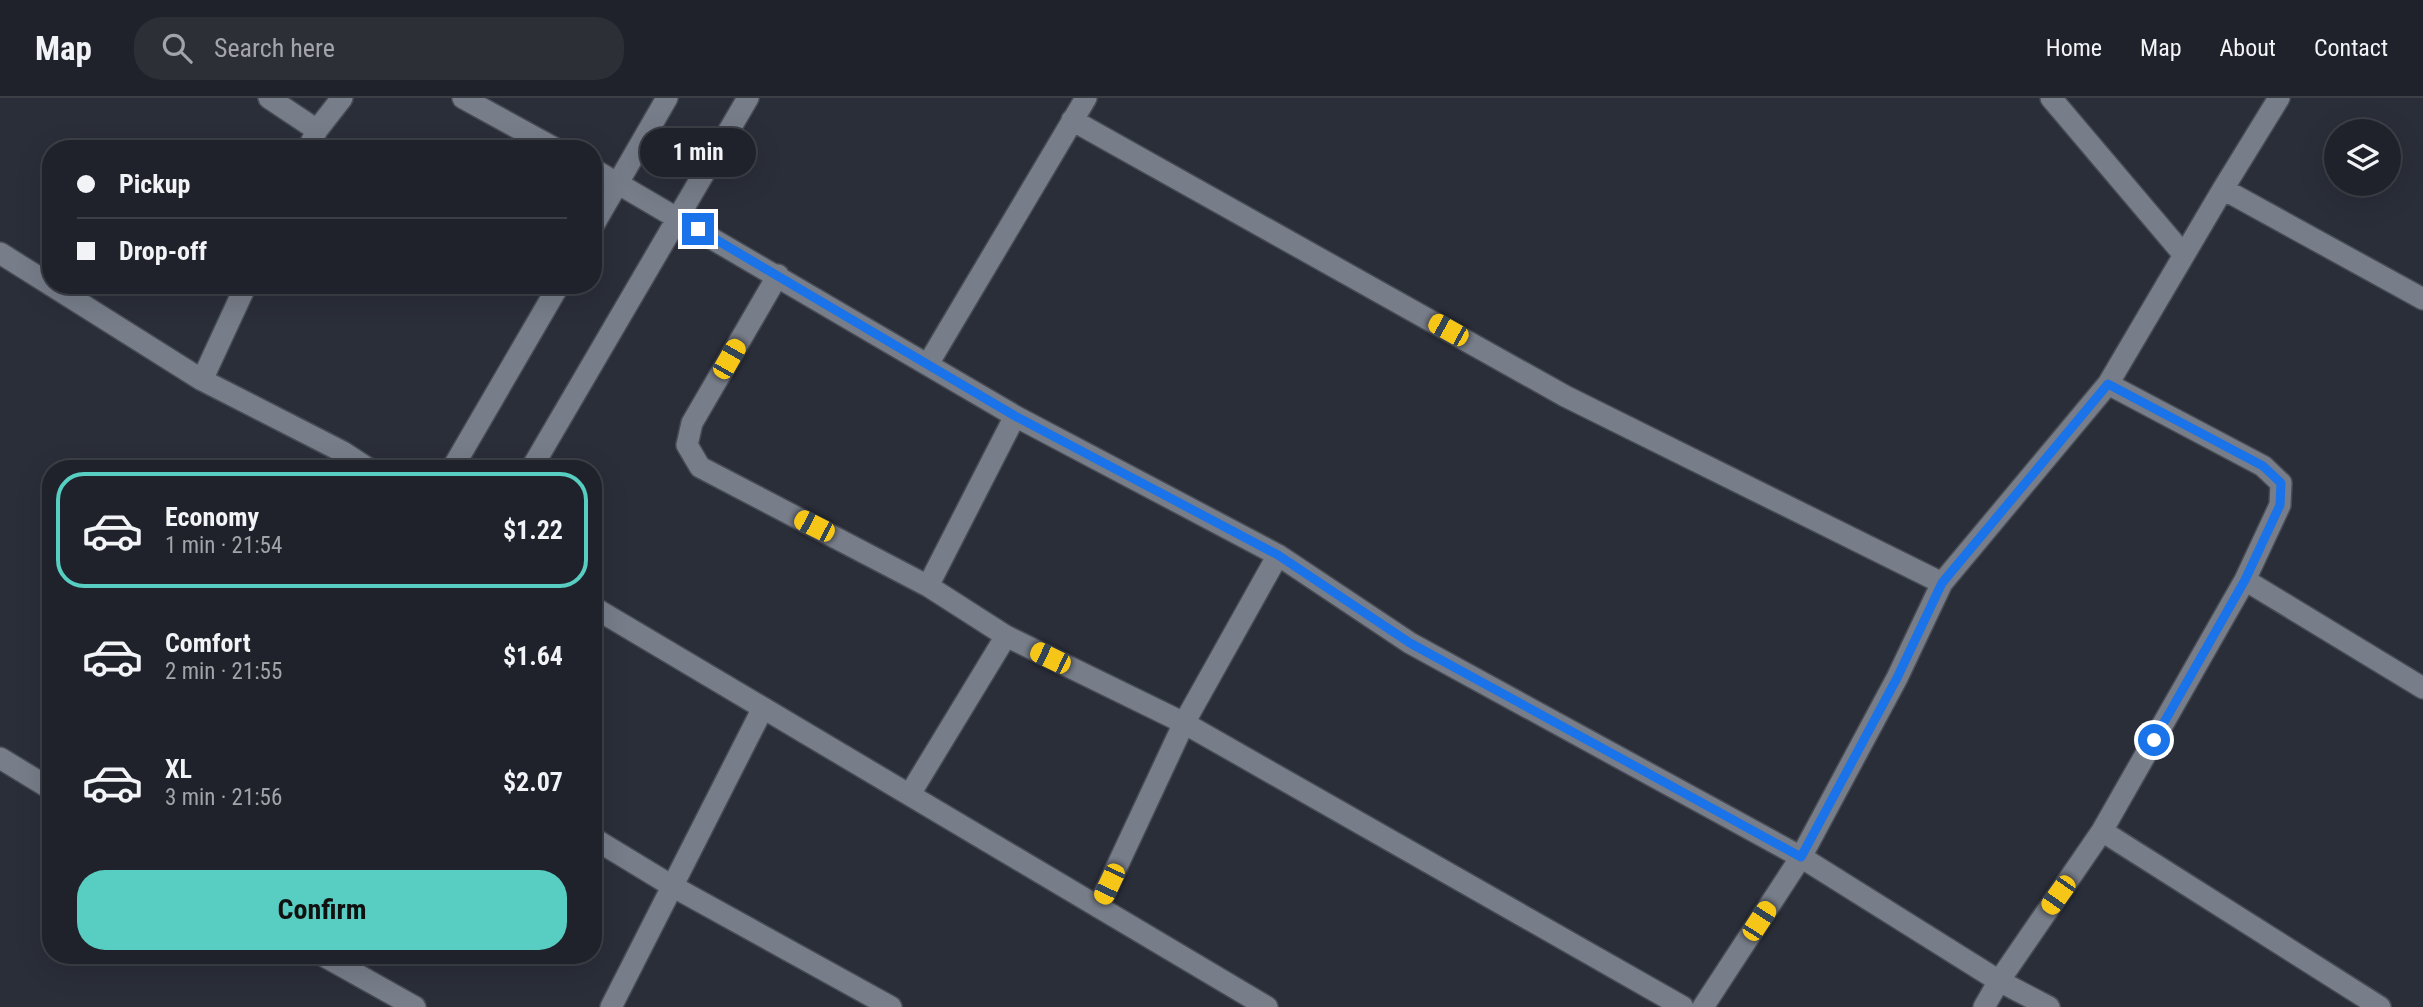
<!DOCTYPE html>
<meta charset="utf-8">
<style>
body{margin:0;font-family:"Roboto Condensed",sans-serif;background:#2d2f37;color:#f1f3f6;height:100vh;display:flex;flex-direction:column;font-size:26px;white-space:nowrap}
*{box-sizing:border-box;margin:0}
p{font-size:23px;color:#a2a4a9}
.icon{flex:none;width:38px;height:38px;fill:none;stroke:currentColor;stroke-width:2;stroke-linecap:round;stroke-linejoin:round}
.map{position:relative;flex:1;overflow:hidden}
.side{position:absolute;left:42px;top:362px;width:560px;height:504px;display:flex;flex-direction:column;background:#20222b;border-radius:28px;box-shadow:0 7px 28px #0002,0 0 0 2px #3d3f47}
.side>*{flex:none}
.guide{position:absolute;left:42px;top:42px;width:560px;height:154px;border-radius:28px;box-shadow:0 7px 28px #0002,0 0 0 2px #3d3f47;display:grid;align-content:center;height:154px;padding:0 35px;background:#20222b}
.controls{position:absolute;left:2324px;top:21px;display:grid;gap:14px}
.controls a{display:grid;place-items:center;width:77px;height:77px;border-radius:50%;background:#20222b;box-shadow:0 7px 28px #0002,0 0 0 2px #3d3f47;font-size:35px}
.end{position:absolute;width:32px;height:32px;margin:-16px;border:9px solid #1a73e8;background:#fff;box-shadow:0 0 0 4px #fff}
.from{border-radius:50%}
.bubble{position:absolute;height:49px;border-radius:24px;background:#20222b;box-shadow:0 7px 28px #0002,0 0 0 2px #3d3f47;font-size:23px;font-weight:700;line-height:49px;text-align:center}
.car{position:absolute;width:21px;height:42px;margin:-21px -10px;border-radius:9px;box-shadow:0 0 5px 2px #0007;background:linear-gradient(#f5c518 24%,#345 0 40%,#f5c518 0 76%,#345 0 86%,#f5c518 0)}
.guide b{display:flex;align-items:center;gap:24px;height:66px;font-size:26px}
.guide b+b{border-top:2px solid #3d3f47}
.guide i{width:18px;height:18px;background:#f1f3f6}
ul{padding:12px 0 0;list-style:none}
li{display:flex;align-items:center;gap:21px;height:116px;margin:0 14px 10px;padding:0 21px;border:4px solid transparent;border-radius:28px}
li div{flex:1}
li b{display:block;font-size:26px}
li em{font-style:normal;font-weight:700}
li.selected{border-color:#57cec1}
li>.icon{width:63px;height:63px;stroke-width:1.5}
.primary-button{display:flex;gap:14px;margin-top:auto;padding:14px 35px}
.primary-button a{flex:1;height:80px;border-radius:28px;background:#57cec1;color:#111;font-size:28px;font-weight:700;line-height:80px;text-align:center}
header{display:flex;align-items:center;gap:42px;box-sizing:border-box;height:98px;padding:0 35px;background:#20222b;border-bottom:2px solid #3d3f47}
header strong{font-size:33px}
nav{display:flex;gap:38px;margin-inline-start:auto;font-size:24px}
.search{width:490px;height:63px;background:#2d2f37;display:flex;align-items:center;gap:18px;box-sizing:border-box;padding:0 24px;border-radius:28px;color:#a2a4a9;font-size:26px}
.map>svg:first-child{display:block}
.lines{fill:none;stroke-linecap:round;stroke-linejoin:round}
.minor-casing{stroke:#474b54;stroke-width:24}
.minor{stroke:#777d89;stroke-width:21}
.route{stroke:#1a73e8;stroke-width:9}
</style>
<header>
<strong>Map</strong>
<div class="search"><svg class="icon" aria-label="search" viewBox="0 0 24 24"><circle cx="10" cy="10" r="6"/><path d="M15 15l6 6"/></svg>Search here</div>
<nav><a>Home</a><a>Map</a><a>About</a><a>Contact</a></nav>
</header>
<div class="map">
<svg width="2423" height="909" viewBox="0 0 2423 909">
<rect width="100%" height="100%" fill="#2a2e39"/>
<g class="lines">
<defs>
<path id="minor" d="M269,0l48,32
M463,0l93,51
M2051,0l133,157
M1072,22l493,276 377,187
M308,51l9,-19 25,-32
M593,71l422,247 263,139 132,88 391,214 198,124 50,26
M2223,91l200,110
M593,128l74,-128
M0,155l51,32
M778,177l-86,148 -5,22 13,22 228,119 78,50 178,87 499,284
M51,187l151,95 141,72 26,17
M928,266l158,-266
M202,282l44,-95
M452,371l107,-184
M531,371l217,-371
M2245,482l178,108
M928,488l87,-170
M593,509l674,400
M0,660l51,31
M910,696l96,-158
M2102,733l278,176
M593,740l79,48 219,121
M1098,809l86,-184 94,-168
M324,858l91,51
M611,909l152,-299
M1703,909l98,-150 96,-179 45,-95 166,-199 115,-195 56,-91
M1984,909l15,-26 103,-150 143,-251 35,-75 1,-22 -18,-17 -155,-82"/>
</defs>
<!-- minor casing -->
<use href="#minor" class="minor-casing"/>
<!-- minor -->
<use href="#minor" class="minor"/>
</g>
<g class="lines">
<!-- route -->
<path class="route" d="M698,131l317,187 263,139 132,88 391,214 96,-179 45,-95 166,-199 155,82 18,17 -1,22 -35,75 -91,160"/>
</g>
</svg>
<div class="controls">
<a><svg class="icon" aria-label="layers" viewBox="0 0 24 24"><path d="M12 4l9 5-9 5-9-5zM3 14l9 5 9-5"/></svg></a>
</div>
<i class="end from" style="left:2154px;top:642px"></i>
<i class="end" style="left:698px;top:131px"></i>
<div class="bubble" style="left:640px;top:30px;width:116px">1 min</div>
<i class="car" style="left:1448px;top:232px;rotate:299deg"></i>
<i class="car" style="left:729px;top:261px;rotate:30deg"></i>
<i class="car" style="left:814px;top:428px;rotate:297deg"></i>
<i class="car" style="left:1050px;top:560px;rotate:296deg"></i>
<i class="car" style="left:1109px;top:786px;rotate:205deg"></i>
<i class="car" style="left:2058px;top:797px;rotate:215deg"></i>
<i class="car" style="left:1759px;top:823px;rotate:33deg"></i>
<div class="guide">
<b><i class="from"></i>Pickup</b>
<b><i></i>Drop-off</b>
</div>
<section class="side">
<ul>
<li class="selected"><svg class="icon" aria-label="car" viewBox="0 0 24 24"><path d="M5 17H2v-5l4-1 3-4h7l3 4 3 1v5h-3M9 17h6M6 11h13"/><circle cx="7" cy="17" r="2"/><circle cx="17" cy="17" r="2"/></svg><div><b>Economy</b><p>1 min · 21:54</p></div><em>$1.22</em></li>
<li><svg class="icon" aria-label="car" viewBox="0 0 24 24"><path d="M5 17H2v-5l4-1 3-4h7l3 4 3 1v5h-3M9 17h6M6 11h13"/><circle cx="7" cy="17" r="2"/><circle cx="17" cy="17" r="2"/></svg><div><b>Comfort</b><p>2 min · 21:55</p></div><em>$1.64</em></li>
<li><svg class="icon" aria-label="car" viewBox="0 0 24 24"><path d="M5 17H2v-5l4-1 3-4h7l3 4 3 1v5h-3M9 17h6M6 11h13"/><circle cx="7" cy="17" r="2"/><circle cx="17" cy="17" r="2"/></svg><div><b>XL</b><p>3 min · 21:56</p></div><em>$2.07</em></li>
</ul>
<div class="primary-button"><a>Confirm</a></div>
</section>
</div>
